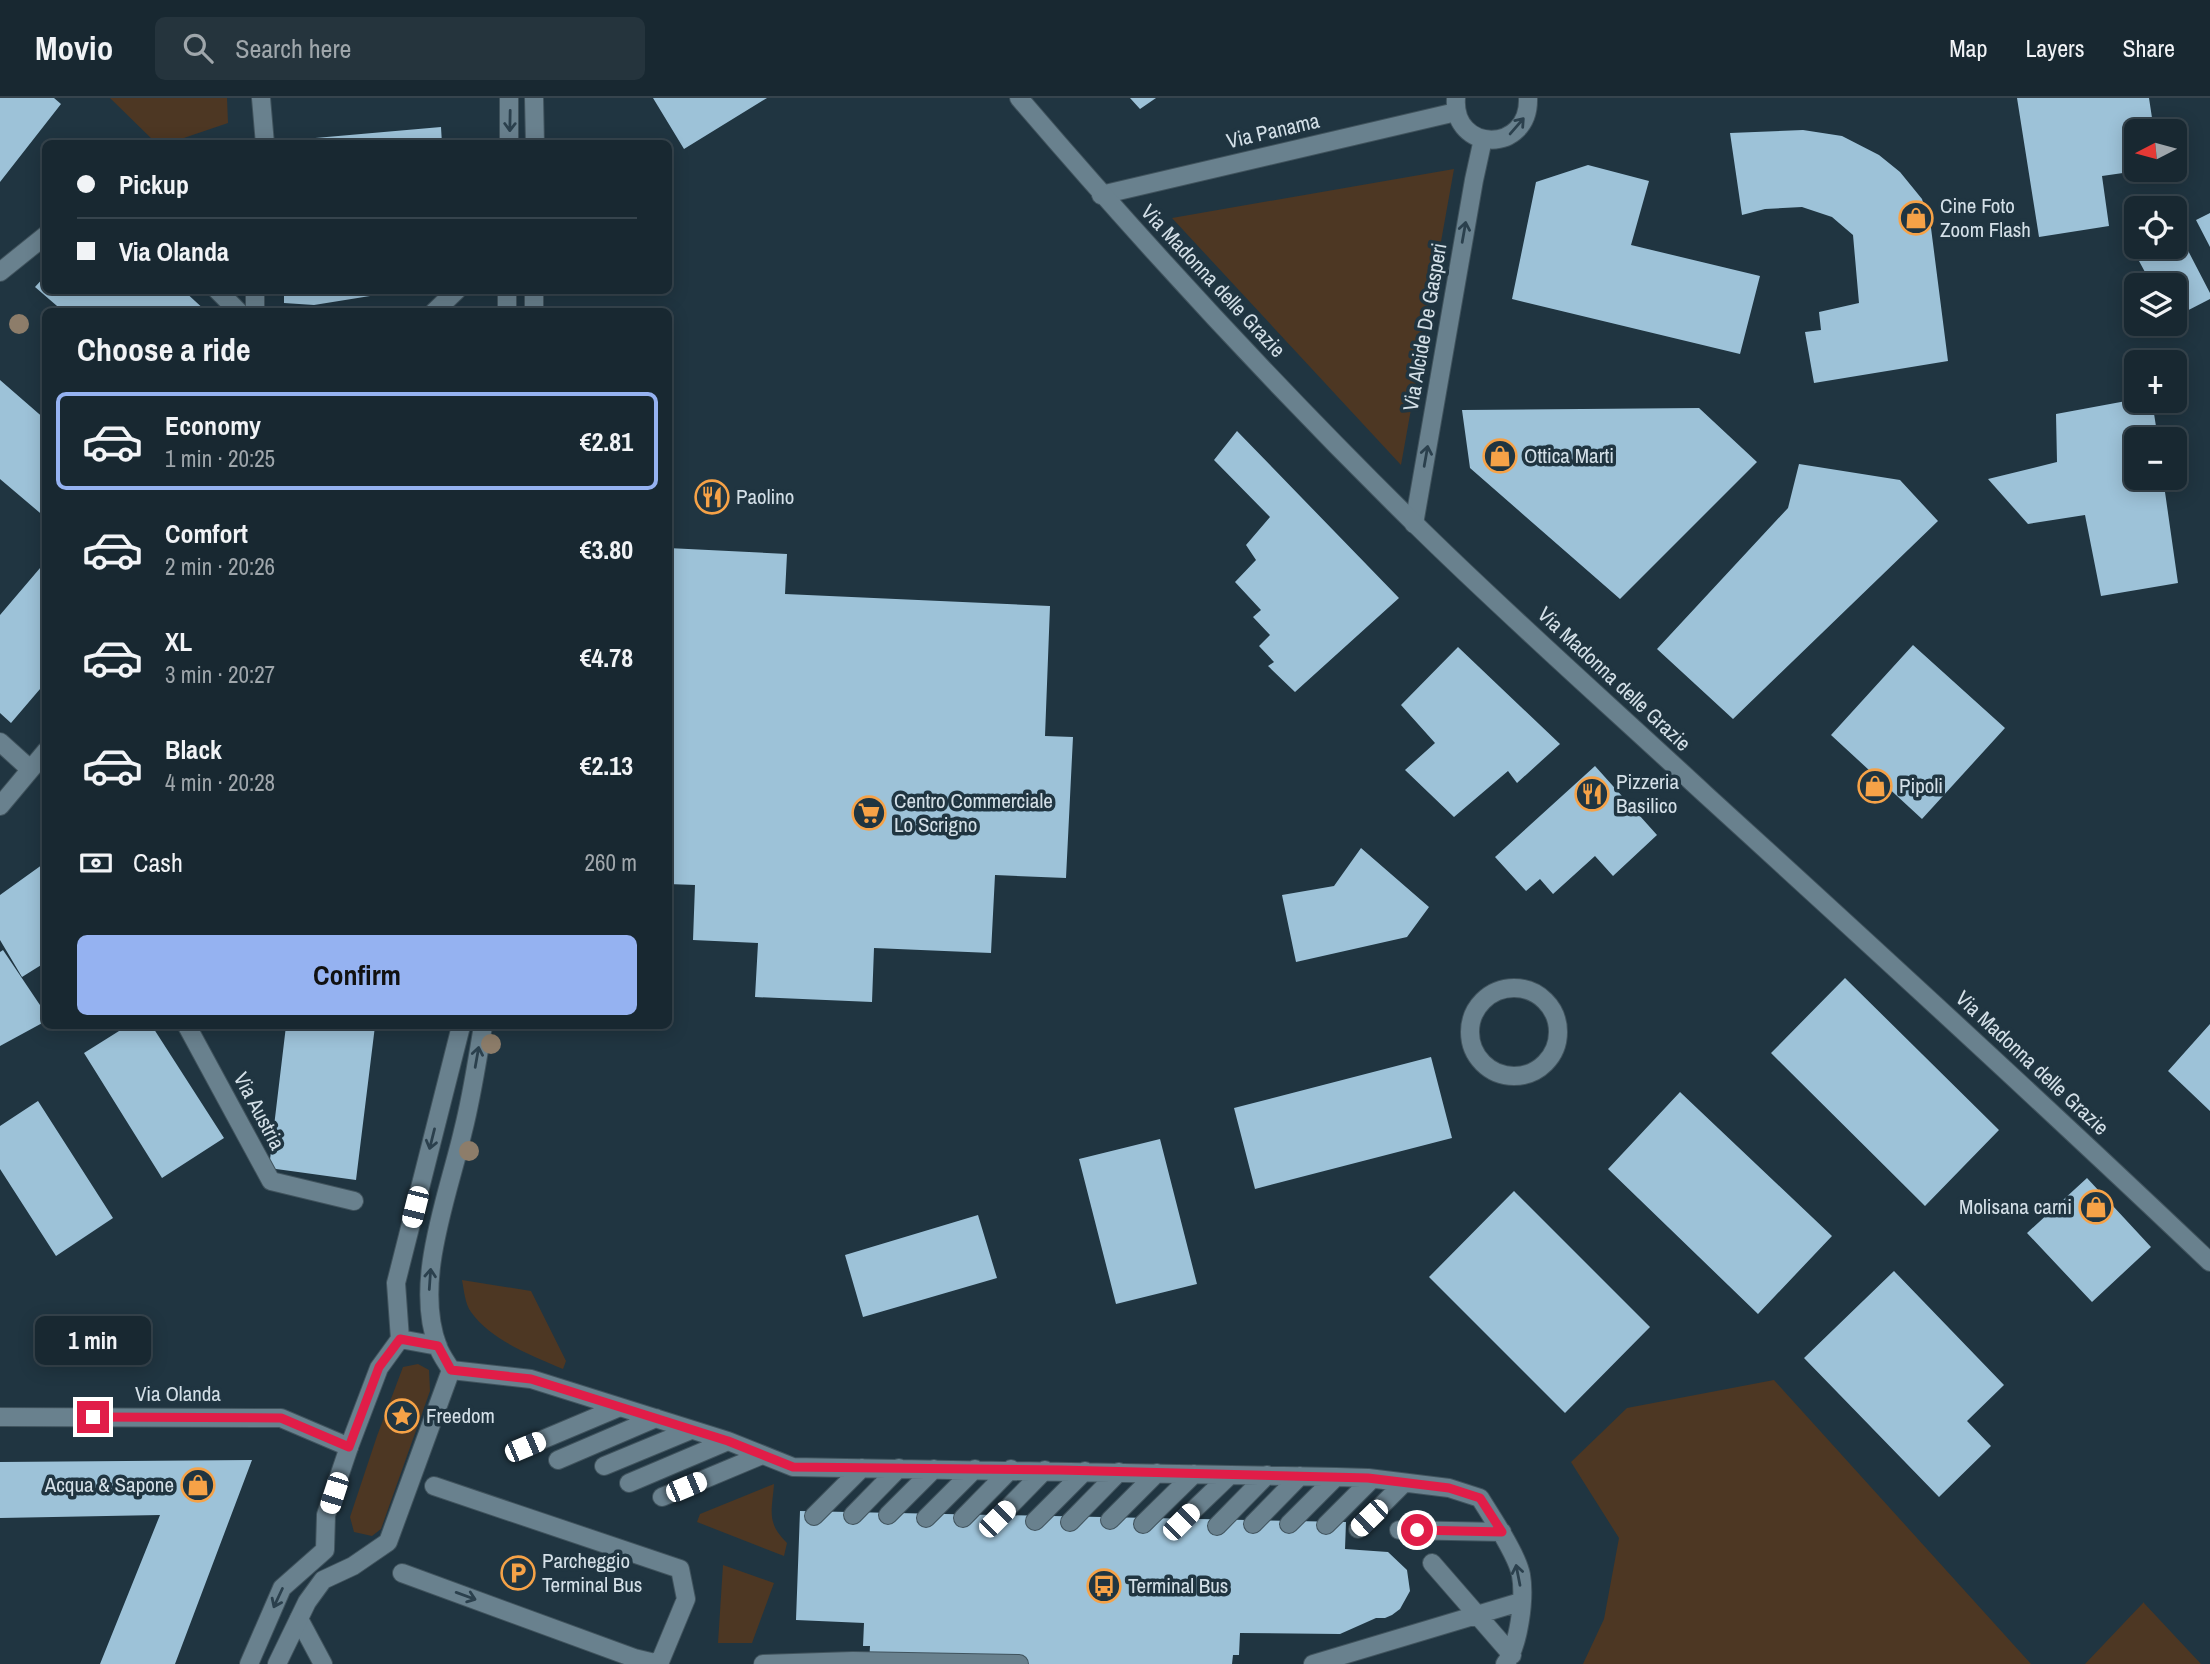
<!DOCTYPE html>
<meta charset="utf-8">
<style>
body{margin:0;font-family:"Archivo Narrow",sans-serif;background:#25343d;color:#f1f3f6;height:100vh;display:flex;flex-direction:column;font-size:26px;white-space:nowrap}
*{box-sizing:border-box;margin:0}
p{font-size:23px;color:#9fa6ab}
.icon{flex:none;width:38px;height:38px;fill:none;stroke:currentColor;stroke-width:2;stroke-linecap:round;stroke-linejoin:round}
.map{position:relative;flex:1;overflow:hidden}
.panel{position:absolute;left:42px;top:210px;width:630px;height:721px;display:flex;flex-direction:column;background:#182831;border-radius:10px;box-shadow:0 4px 18px #0003,0 0 0 2px #36444d}
.panel>*{flex:none}
.guide{position:absolute;left:42px;top:42px;width:630px;height:154px;border-radius:10px;box-shadow:0 4px 18px #0003,0 0 0 2px #36444d;display:grid;align-content:center;height:154px;padding:0 35px;background:#182831}
.needle{width:46px;rotate:264deg}
.controls{position:absolute;left:2124px;top:21px;display:grid;gap:14px}
.controls a{display:grid;place-items:center;width:63px;height:63px;border-radius:10px;background:#182831;box-shadow:0 4px 18px #0003,0 0 0 2px #36444d;font-size:35px}
.end{position:absolute;width:32px;height:32px;margin:-16px;border:9px solid #e11d48;background:#fff;box-shadow:0 0 0 4px #fff}
.from{border-radius:50%}
.bubble{position:absolute;height:49px;border-radius:10px;background:#182831;box-shadow:0 4px 18px #0003,0 0 0 2px #36444d;font-size:23px;font-weight:800;line-height:49px;text-align:center}
.car{position:absolute;width:21px;height:42px;margin:-21px -10px;border-radius:9px;box-shadow:0 0 5px 2px #0007;background:linear-gradient(#fff 24%,#345 0 40%,#fff 0 76%,#345 0 86%,#fff 0)}
.guide b{display:flex;align-items:center;gap:24px;height:66px;font-size:26px}
.guide b+b{border-top:2px solid #36444d}
.guide i{width:18px;height:18px;background:#f1f3f6}
ul{padding:0;list-style:none}
li{display:flex;align-items:center;gap:21px;height:98px;margin:0 14px 10px;padding:0 21px;border:4px solid transparent;border-radius:10px}
li div{flex:1}
li b{display:block;font-size:26px}
li em{font-style:normal;font-weight:800}
li.active{border-color:#95b2f1}
li>.icon{width:63px;height:63px;stroke-width:1.5}
h2{padding:0 35px;font-size:32px;line-height:84px}
.pay{display:flex;align-items:center;gap:18px;height:77px;padding:0 35px;font-size:26px}
.pay p{margin-inline-start:auto}
.action{display:flex;gap:14px;margin-top:auto;padding:14px 35px}
.action a{flex:1;height:80px;border-radius:10px;background:#95b2f1;color:#111;font-size:28px;font-weight:800;line-height:80px;text-align:center}
header{display:flex;align-items:center;gap:42px;box-sizing:border-box;height:98px;padding:0 35px;background:#182831;border-bottom:2px solid #36444d}
header strong{font-size:33px}
nav{display:flex;gap:38px;margin-inline-start:auto;font-size:24px}
.search{width:490px;height:63px;background:#25343d;display:flex;align-items:center;gap:18px;box-sizing:border-box;padding:0 24px;border-radius:10px;color:#9fa6ab;font-size:26px}
.map>svg:first-child{display:block}
.green{fill:#4d3723}
.building{fill:#9dc2d8}
.lines{fill:none;stroke-linecap:round;stroke-linejoin:round}
.lane-casing{stroke:#40535d;stroke-width:20}
.street-casing{stroke:#40535d;stroke-width:20}
.secondary-casing{stroke:#40535d;stroke-width:20}
.lane{stroke:#69818e;stroke-width:18}
.street{stroke:#69818e;stroke-width:18}
.secondary{stroke:#69818e;stroke-width:18}
.tree{fill:#8d7d6a}
.oneway{stroke:#2b404d}
.route{stroke:#e11d48;stroke-width:9}
.labels{text-anchor:middle;stroke-width:7;stroke-linejoin:round;paint-order:stroke}
.street-label{font-size:21px;fill:#d4e0e8;stroke:#203541}
.poi-label{font-size:21px;fill:#d4e0e8;stroke:#203541;text-anchor:start}
</style>
<header>
<strong>Movio</strong>
<div class="search"><svg class="icon" aria-label="search" viewBox="0 0 24 24"><circle cx="10" cy="10" r="6"/><path d="M15 15l6 6"/></svg>Search here</div>
<nav><a>Map</a><a>Layers</a><a>Share</a></nav>
</header>
<div class="map">
<svg width="2210" height="1566" viewBox="0 0 2210 1566">
<rect width="100%" height="100%" fill="#203541"/>
<!-- green -->
<path class="green" d="M110,0h117l1,25 -59,20h-13z
M1454,71l-53,296 -229,-247z
M462,1182l69,11 35,70 -3,8c-32,-14 -71,-28 -92,-57 -6,-8 -7,-22 -9,-32z
M418,1266l11,6 1,21 -49,138 -9,7 -18,-4 -4,-15 27,-81 26,-69z
M1774,1282l257,284h-448l21,-45 15,-81 -48,-76 56,-54z
M774,1386c-2,28 -8,38 13,59l-3,13 -87,-34 3,-8z
M723,1467l51,18 -22,60h-34z
M2143,1504l58,62h-116l58,-61z"/>
<!-- building -->
<path class="building" d="M0,0h54l7,6 -61,78z
M653,0h114l-83,51z
M1130,0h26l-16,11z
M2017,0h132l5,33h-17v40l-35,5 7,50 -70,11z
M441,29l1,17h-161v-3z
M1803,32l39,6 37,19 21,17 22,27 9,29 17,133 -134,22 -9,-51 16,-2 -2,-18 40,-9 -6,-68 -21,-18 -30,-10 -37,2 -23,6 -12,-82z
M1588,67l61,16 -18,64 129,31 -20,78 -228,-55 24,-117z
M2210,115v34l-14,-27z
M2182,141l28,54v6l-35,18v-32h-23l-13,-24 27,-14h9v-5z
M46,177v15h137l24,22h-143l-29,-25z
M284,192h111v2l-81,13 -30,-2z
M0,282l46,40v98l-46,-39z
M2137,301l15,2 6,38h-21v39h26l15,105 -77,13 -16,-81 -57,9 -40,-45 69,-17 -1,-48z
M1699,310l58,54 -137,137 -150,-131 -8,-58z
M1237,333l162,167 -104,94 -27,-26 6,-4 -15,-16 11,-11 -17,-18 8,-7 -26,-28 21,-22 -10,-15 24,-28 -56,-57z
M1799,366l101,16 38,41 -205,198 -76,-70 131,-141z
M668,450l119,6 -2,40 265,12 -5,130 28,1 -7,141 -71,-3 -4,78 -117,-5 -2,54 -117,-5 3,-54 -65,-3 2,-55 -27,-1v-134l5,-109h-5z
M46,463v121l-35,41 -11,-10v-98z
M1913,547l92,83 -83,91 -91,-84z
M1458,549l102,97 -43,39 -9,-12 -54,46 -49,-47 30,-27 -34,-38z
M1595,668l62,69 -44,41 -18,-20 -42,38 -13,-15 -14,12 -31,-34z
M1361,750l68,59 -22,30 -111,25 -14,-67 52,-9z
M46,764v100l-24,15 -22,-37v-45z
M3,852l43,64v7l-46,25v-94z
M1845,880l154,152 -74,76 -154,-153z
M2210,926v87l-42,-40z
M127,928h25l72,112 -62,40 -78,-125z
M286,928h89l-19,154 -87,-12z
M1431,959l21,81 -197,51 -21,-81z
M1680,994l152,144 -74,78 -150,-145z
M38,1003l75,117 -57,38 -56,-87v-43z
M1160,1041l37,145 -81,20 -37,-145z
M2087,1080l64,69 -59,55 -65,-69z
M1514,1093l136,136 -85,86 -136,-136z
M978,1117l19,63 -134,39 -18,-62z
M1894,1173l110,114 -37,36 24,25 -52,51 -135,-139z
M252,1362l-77,204h-75l60,-149 -160,3v-56z
M800,1413l546,11 -1,27 43,3 19,18 3,21 -10,18 -8,6 -7,3h-9l-36,16 -100,-1 -1,22h-6l-1,9h-363l1,-18h-7l1,-23 -68,-3z"/>
<g class="lines">
<defs>
<path id="lane" d="M1470 934a44 44 0 1 1 88 0a44 44 0 1 1-88 0Z
M451,1272l80,9 197,62 65,26 543,10 32,1 81,10 31,10c11,18 37,56 41,77 4,23 -2,71 -16,89
M525,1349l95,-40
M558,1362l98,-42
M604,1368l87,-36
M629,1385l99,-42
M434,1388l246,83 6,30 -27,65
M662,1399l100,-42
M853,1417l46,-47
M888,1417l46,-46
M814,1418l48,-48
M926,1420l49,-49
M963,1420l48,-49
M997,1421l48,-49
M1110,1422l47,-47
M1035,1423l50,-50
M1070,1424l49,-50
M1181,1424l49,-47
M1143,1426l51,-50
M1253,1426l47,-48
M1289,1426l47,-47
M1326,1427l46,-46
M1217,1428l50,-51
M1358,1431l45,-45
M1399,1432l103,2
M1432,1465l80,92
M402,1475l232,85 25,6
M299,1521l24,45
M763,1566l90,-3 166,3
M1313,1566l207,-62"/>
<path id="street" d="M261,0l4,46
M1456,0c-4,55 74,56 72,0
M1101,97l355,-83
M0,174l46,-37
M217,192l22,22
M255,192v22
M434,214l23,-22
M1414,426l60,-344 9,-41
M0,644l30,27
M0,708l46,-55
M187,928l84,155 83,20
M0,1319l281,1 68,29"/>
<path id="secondary" d="M534,0l1,46
M1019,0c125,146 256,288 393,423 95,94 196,183 294,274 169,154 338,309 504,467
M509,46v-46
M507,214v-22
M534,214v-22
M400,1241l38,7
M249,1566l33,-76 43,-38 1,-35 23,-68 30,-79 21,-29 -4,-56 65,-257
M277,1566l30,-62 16,-22 30,-14 35,-24 63,-172c-4,-7 -10,-15 -13,-23 -25,-65 10,-151 25,-216 9,-35 14,-70 20,-105"/>
</defs>
<!-- lane casing -->
<use href="#lane" class="lane-casing"/>
<!-- street casing -->
<use href="#street" class="street-casing"/>
<!-- secondary casing -->
<use href="#secondary" class="secondary-casing"/>
<!-- lane -->
<use href="#lane" class="lane"/>
<!-- street -->
<use href="#street" class="street"/>
<!-- secondary -->
<use href="#secondary" class="secondary"/>
</g>
<!-- trees -->
<g class="tree">
<circle cx="19" cy="226" r="10"/>
<circle cx="491" cy="946" r="10"/>
<circle cx="469" cy="1053" r="10"/>
</g>
<!-- one-way arrows -->
<defs><path id="oneway-shaft" d="M-6 0H5M1.5-3L5.5 0L1.5 3" fill="none" stroke-width="1.6" stroke-linecap="round" stroke-linejoin="round" transform="scale(1.75)"/></defs>
<g class="oneway">
<use href="#oneway-shaft" transform="translate(510 23) rotate(91)"/>
<use href="#oneway-shaft" transform="translate(1517 28) rotate(-49)"/>
<use href="#oneway-shaft" transform="translate(1464 134) rotate(-80)"/>
<use href="#oneway-shaft" transform="translate(1426 358) rotate(-80)"/>
<use href="#oneway-shaft" transform="translate(477 959) rotate(-80)"/>
<use href="#oneway-shaft" transform="translate(432 1041) rotate(104)"/>
<use href="#oneway-shaft" transform="translate(430 1181) rotate(-86)"/>
<use href="#oneway-shaft" transform="translate(1518 1477) rotate(-101)"/>
<use href="#oneway-shaft" transform="translate(466 1498) rotate(20)"/>
<use href="#oneway-shaft" transform="translate(278 1500) rotate(115)"/>
</g>
<g class="lines">
<!-- route -->
<path class="route" d="M93,1319l188,1 68,29 30,-80 21,-28 38,7 13,24 80,9 197,62 65,26 267,3 308,8 81,10 31,10 22,34 -85,-2"/>
</g>
<!-- icons -->
<defs>
<symbol id="shop-ring" viewBox="-11 -11 22 22"><circle r="9.5" fill="#203541" stroke="#f6a247" stroke-width="1.5"/><path d="M-5-2.5h2.3a2.7 3.5 0 0 1 5.4 0H5L5.5 6h-11ZM-1.5-2.5h3a1.5 2.3 0 0 0-3 0Z" fill="#f6a247"/></symbol>
<symbol id="restaurant-ring" viewBox="-11 -11 22 22"><circle r="9.5" fill="#203541" stroke="#f6a247" stroke-width="1.5"/><path d="M-5-6h1v4h1v-4h1v4h1v-4h1v5L-1.5 .5V6h-2V.5L-5-1ZM5-6V6H3V1.5H1.5Q1.5-4 5-6Z" fill="#f6a247"/></symbol>
<symbol id="supermarket-ring" viewBox="-11 -11 22 22"><circle r="9.5" fill="#203541" stroke="#f6a247" stroke-width="1.5"/><path d="M-6-5.5h2.5l.6 2H6L4.5 2H-2.5L-4.4-4H-6ZM-1.5 3.2a1.3 1.3 0 1 0 .1 0ZM3 3.2a1.3 1.3 0 1 0 .1 0Z" fill="#f6a247"/></symbol>
<symbol id="sight-ring" viewBox="-11 -11 22 22"><circle r="9.5" fill="#203541" stroke="#f6a247" stroke-width="1.5"/><path d="M0-6L1.8-2.2L6-1.7L2.9 1.2L3.7 5.4L0 3.3L-3.7 5.4L-2.9 1.2L-6-1.7L-1.8-2.2Z" fill="#f6a247"/></symbol>
<symbol id="parking-ring" viewBox="-11 -11 22 22"><circle r="9.5" fill="#203541" stroke="#f6a247" stroke-width="1.5"/><path d="M-3.5-5.5H1a3.5 3.5 0 0 1 0 7H-1V5.5H-3.5ZM-1-3.4V-.6H.8a1.4 1.4 0 0 0 0-2.8Z" fill="#f6a247"/></symbol>
<symbol id="bus-ring" viewBox="-11 -11 22 22"><circle r="9.5" fill="#203541" stroke="#f6a247" stroke-width="1.5"/><path d="M-5-6H5V4H4V6H2V4H-2V6H-4V4H-5ZM-3.5-4V0h7V-4ZM-3.5 1.2v1.5H-2V1.2ZM2 1.2v1.5H3.5V1.2Z" fill="#f6a247"/></symbol>
</defs>
<g fill-rule="evenodd">
<use href="#shop-ring" x="1897" y="101" width="38" height="38"/>
<use href="#shop-ring" x="1481" y="339" width="38" height="38"/>
<use href="#restaurant-ring" x="693" y="380" width="38" height="38"/>
<use href="#shop-ring" x="1856" y="669" width="38" height="38"/>
<use href="#restaurant-ring" x="1573" y="677" width="38" height="38"/>
<use href="#supermarket-ring" x="850" y="696" width="38" height="38"/>
<use href="#shop-ring" x="2077" y="1090" width="38" height="38"/>
<use href="#sight-ring" x="383" y="1299" width="38" height="38"/>
<use href="#shop-ring" x="179" y="1368" width="38" height="38"/>
<use href="#parking-ring" x="499" y="1456" width="38" height="38"/>
<use href="#bus-ring" x="1085" y="1469" width="38" height="38"/>
</g>
<g class="labels">
<!-- street labels -->
<g class="street-label">
<text transform="translate(1273 33) rotate(-13)" y="7">Via Panama</text>
<text transform="translate(1213 183) rotate(47)" y="7">Via Madonna delle Grazie</text>
<text transform="translate(1425 229) rotate(-80)" y="7">Via Alcide De Gasperi</text>
<text transform="translate(1614 581) rotate(43)" y="7">Via Madonna delle Grazie</text>
<text transform="translate(2032 965) rotate(43)" y="7">Via Madonna delle Grazie</text>
<text transform="translate(259 1013) rotate(62)" y="7">Via Austria</text>
<text x="178" y="1303">Via Olanda</text>
</g>
<!-- poi labels -->
<g class="poi-label">
<text x="1940" y="115">Cine Foto<tspan x="1940" dy="24">Zoom Flash</tspan></text>
<text x="1524" y="365">Ottica Marti</text>
<text x="736" y="406">Paolino</text>
<text x="1616" y="691">Pizzeria<tspan x="1616" dy="24">Basilico</tspan></text>
<text x="1899" y="695">Pipoli</text>
<text x="894" y="710">Centro Commerciale<tspan x="894" dy="24">Lo Scrigno</tspan></text>
<text x="2072" y="1116" text-anchor="end">Molisana carni</text>
<text x="426" y="1325">Freedom</text>
<text x="174" y="1394" text-anchor="end">Acqua &amp; Sapone</text>
<text x="542" y="1470">Parcheggio<tspan x="542" dy="24">Terminal Bus</tspan></text>
<text x="1128" y="1495">Terminal Bus</text>
</g>
</g>
</svg>
<div class="controls">
<a><svg class="needle" viewBox="-14 -14 28 28"><path d="M0-13l5 13h-10z" fill="#e53935"/><path d="M0 13l5-13h-10z" fill="#9fa6ab"/></svg></a>
<a><svg class="icon" aria-label="locate" viewBox="0 0 24 24"><circle cx="12" cy="12" r="6"/><path d="M12 2v4M12 18v4M2 12h4M18 12h4"/></svg></a>
<a><svg class="icon" aria-label="layers" viewBox="0 0 24 24"><path d="M12 4l9 5-9 5-9-5zM3 14l9 5 9-5"/></svg></a>
<a>+</a>
<a>−</a>
</div>
<i class="end from" style="left:1417px;top:1432px"></i>
<i class="end" style="left:93px;top:1319px"></i>
<div class="bubble" style="left:35px;top:1218px;width:116px">1 min</div>
<i class="car" style="left:415px;top:1109px;rotate:194deg"></i>
<i class="car" style="left:525px;top:1349px;rotate:67deg"></i>
<i class="car" style="left:686px;top:1389px;rotate:67deg"></i>
<i class="car" style="left:334px;top:1395px;rotate:198deg"></i>
<i class="car" style="left:1369px;top:1420px;rotate:226deg"></i>
<i class="car" style="left:997px;top:1421px;rotate:45deg"></i>
<i class="car" style="left:1181px;top:1424px;rotate:45deg"></i>
<div class="guide">
<b><i class="from"></i>Pickup</b>
<b><i></i>Via Olanda</b>
</div>
<section class="panel">
<h2>Choose a ride</h2>
<ul>
<li class="active"><svg class="icon" aria-label="car" viewBox="0 0 24 24"><path d="M5 17H2v-5l4-1 3-4h7l3 4 3 1v5h-3M9 17h6M6 11h13"/><circle cx="7" cy="17" r="2"/><circle cx="17" cy="17" r="2"/></svg><div><b>Economy</b><p>1 min · 20:25</p></div><em>€2.81</em></li>
<li><svg class="icon" aria-label="car" viewBox="0 0 24 24"><path d="M5 17H2v-5l4-1 3-4h7l3 4 3 1v5h-3M9 17h6M6 11h13"/><circle cx="7" cy="17" r="2"/><circle cx="17" cy="17" r="2"/></svg><div><b>Comfort</b><p>2 min · 20:26</p></div><em>€3.80</em></li>
<li><svg class="icon" aria-label="car" viewBox="0 0 24 24"><path d="M5 17H2v-5l4-1 3-4h7l3 4 3 1v5h-3M9 17h6M6 11h13"/><circle cx="7" cy="17" r="2"/><circle cx="17" cy="17" r="2"/></svg><div><b>XL</b><p>3 min · 20:27</p></div><em>€4.78</em></li>
<li><svg class="icon" aria-label="car" viewBox="0 0 24 24"><path d="M5 17H2v-5l4-1 3-4h7l3 4 3 1v5h-3M9 17h6M6 11h13"/><circle cx="7" cy="17" r="2"/><circle cx="17" cy="17" r="2"/></svg><div><b>Black</b><p>4 min · 20:28</p></div><em>€2.13</em></li>
</ul>
<div class="pay"><svg class="icon" aria-label="cash" viewBox="0 0 24 24"><path d="M3 7h18v10H3z"/><circle cx="12" cy="12" r="2"/></svg>Cash<p>260 m</p></div>
<div class="action"><a>Confirm</a></div>
</section>
</div>
